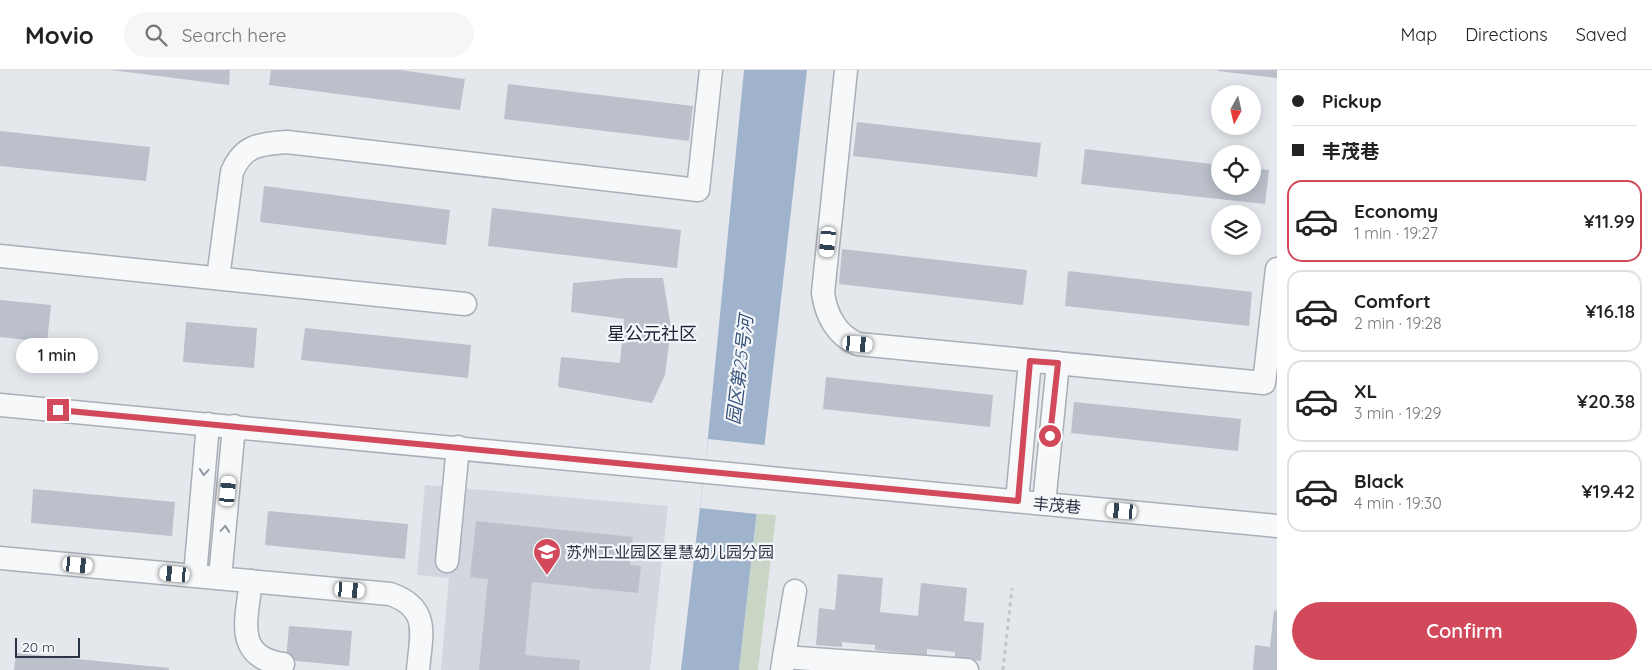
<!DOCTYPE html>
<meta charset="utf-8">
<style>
body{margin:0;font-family:Quicksand,"Noto Sans SC",sans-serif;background:#f6f6f6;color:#222;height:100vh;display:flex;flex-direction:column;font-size:19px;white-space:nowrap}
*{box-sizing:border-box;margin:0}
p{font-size:16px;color:#767676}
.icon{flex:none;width:28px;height:28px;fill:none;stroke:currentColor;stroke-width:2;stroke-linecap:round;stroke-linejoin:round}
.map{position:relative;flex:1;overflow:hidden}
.side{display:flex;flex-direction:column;background:#fff;width:375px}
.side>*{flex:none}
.top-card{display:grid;align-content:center;height:110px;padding:0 15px;background:#fff}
.needle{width:32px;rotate:188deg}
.controls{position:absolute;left:1211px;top:15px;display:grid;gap:10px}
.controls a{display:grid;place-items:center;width:50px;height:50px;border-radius:50%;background:#fff;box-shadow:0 2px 12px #0003;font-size:25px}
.scale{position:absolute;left:15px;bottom:12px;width:65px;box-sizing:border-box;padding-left:5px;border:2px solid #2b3445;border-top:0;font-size:14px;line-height:18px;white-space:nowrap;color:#2b3445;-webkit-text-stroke:4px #f4f6f9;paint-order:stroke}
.end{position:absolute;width:22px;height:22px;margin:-11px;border:6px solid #d1495b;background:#fff;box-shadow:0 0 0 2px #fff}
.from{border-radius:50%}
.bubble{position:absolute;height:35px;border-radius:18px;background:#fff;box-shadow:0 2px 12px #0003;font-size:16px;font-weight:600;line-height:35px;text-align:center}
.car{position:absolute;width:15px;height:30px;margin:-15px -8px;border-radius:6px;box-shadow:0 0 4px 1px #0007;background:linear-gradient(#fff 24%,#345 0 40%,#fff 0 76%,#345 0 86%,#fff 0)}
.top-card b{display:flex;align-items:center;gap:18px;height:48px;font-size:19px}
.top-card b+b{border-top:1px solid #e0e0e0}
.top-card i{width:12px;height:12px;background:#222}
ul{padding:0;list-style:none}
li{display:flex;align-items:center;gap:15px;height:82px;margin:0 10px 8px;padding:0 5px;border:2px solid #e0e0e0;border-radius:15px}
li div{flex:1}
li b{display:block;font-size:19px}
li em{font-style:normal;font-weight:600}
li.on{border-color:#d1495b}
li>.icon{width:45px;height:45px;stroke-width:1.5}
.action{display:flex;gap:10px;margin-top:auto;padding:10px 15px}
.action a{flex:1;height:58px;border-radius:30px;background:#d1495b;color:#fff;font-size:20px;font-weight:600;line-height:58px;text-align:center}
header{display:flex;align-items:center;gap:30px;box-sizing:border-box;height:70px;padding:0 25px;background:#fff;border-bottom:1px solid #e0e0e0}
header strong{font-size:24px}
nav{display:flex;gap:28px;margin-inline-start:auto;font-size:18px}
.search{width:350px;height:45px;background:#f6f6f6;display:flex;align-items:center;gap:12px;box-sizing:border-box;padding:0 18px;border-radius:28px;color:#767676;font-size:19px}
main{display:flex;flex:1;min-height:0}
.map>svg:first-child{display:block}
.built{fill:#d2d6de}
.green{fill:#c9d6c5}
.water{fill:#9fb4cc}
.pier{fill:#e4e7ec}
.building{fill:#bbc0ca}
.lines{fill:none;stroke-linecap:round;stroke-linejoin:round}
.minor-casing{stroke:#a9aeb7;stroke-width:25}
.path{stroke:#c2c5cb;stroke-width:3;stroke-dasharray:4 4;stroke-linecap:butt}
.minor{stroke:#f7f8fa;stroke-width:22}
.oneway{stroke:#9196a0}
.route{stroke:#d1495b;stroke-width:6}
.labels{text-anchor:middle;stroke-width:4.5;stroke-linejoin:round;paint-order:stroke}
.street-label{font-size:16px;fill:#2b3445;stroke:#f4f6f9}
.poi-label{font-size:16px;fill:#2b3445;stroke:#f4f6f9;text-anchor:start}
.neighbourhood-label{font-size:18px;fill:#1d2536;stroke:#f4f6f9}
.water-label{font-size:18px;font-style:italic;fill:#34527a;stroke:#f4f6f9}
</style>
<header>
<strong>Movio</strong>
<div class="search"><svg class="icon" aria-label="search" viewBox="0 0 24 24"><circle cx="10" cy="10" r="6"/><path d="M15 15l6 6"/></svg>Search here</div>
<nav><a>Map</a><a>Directions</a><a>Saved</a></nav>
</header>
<main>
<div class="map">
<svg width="1277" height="600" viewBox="0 0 1277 600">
<rect width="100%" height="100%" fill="#e4e7ec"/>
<!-- built -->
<path class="built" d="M425,415l243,21 -18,164h-209l8,-92 -32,-3z"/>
<!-- green -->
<path class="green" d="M757,444l19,1 -18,155h-19z"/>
<!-- water -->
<path class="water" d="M744,0h63l-68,600h-58l26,-223z"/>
<!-- pier -->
<path class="pier" d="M708,369l57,6 -8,69 -57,-6z"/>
<!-- building -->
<path class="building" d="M111,0h119l-1,15z
M271,0h129l65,9 -5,31 -191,-25z
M1218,0h59v8l-59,-7z
M508,14l185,22 -4,35 -185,-22z
M857,52l184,21 -4,34 -184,-21z
M0,61l150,16 -4,34 -146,-15z
M1085,79l135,16v21h32v-18l17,2 -4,34 -184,-20z
M264,116l186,24 -4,35 -186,-23z
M492,138l189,22 -4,38 -189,-22z
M842,179l185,21 -4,35 -184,-21z
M1068,201l184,21 -3,34 -184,-20z
M627,208h36l8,50 -6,47 -13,28 -94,-16 3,-30 59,6 4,-44 -53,-7 2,-29z
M0,230l51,5 -4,37 -47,-5z
M186,252l71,6 -3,40 -71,-6z
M305,258l166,17 -3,33 -167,-18z
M826,307l167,18 -3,32 -167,-18z
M1074,332l167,17 -3,32 -167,-18z
M33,419l142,13 -3,34 -141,-13z
M268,441l140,13 -3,35 -140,-14z
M476,451l157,16 -3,28 11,1 -3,27 -106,-11 -7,73 55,5 -1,10h-100l9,-91 -18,-2z
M838,504l45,4 -3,34 38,4 3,-33 46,5 -3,33 20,2 -3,38 -26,-3v-6l-28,-3v6l-52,-5v-5l-33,-3v5l-26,-2 3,-37 16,2z
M1274,540l3,1v59h-24l2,-25 15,2z
M289,556l63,5 -3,35 -63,-6z
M16,583l153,15v2h-155z"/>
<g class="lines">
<defs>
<path id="minor" d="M846,0l-23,223c3,22 14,43 35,51l406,39 13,-114
M0,186l465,48
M218,208l14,-106c11,-27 28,-28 55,-30l411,48 13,-120
M0,335l1277,121
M1017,431l13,-140
M1044,434l14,-141
M0,488l390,36c41,14 31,41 28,76
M447,491l11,-114
M195,506l13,-152
M220,508l14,-152
M251,511c-4,37 -18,76 32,83
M784,587l11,-66
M782,600l2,-13 183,13"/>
</defs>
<!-- minor casing -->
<use href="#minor" class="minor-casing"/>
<!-- path -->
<path class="path" d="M1003,600l9,-82"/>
<!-- minor -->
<use href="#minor" class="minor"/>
</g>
<!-- one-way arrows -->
<defs><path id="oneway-chevron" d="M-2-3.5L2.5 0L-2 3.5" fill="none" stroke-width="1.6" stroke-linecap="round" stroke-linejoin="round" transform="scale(1.25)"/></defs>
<g class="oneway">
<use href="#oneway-chevron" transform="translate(204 402) rotate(95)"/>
<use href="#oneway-chevron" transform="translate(225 459) rotate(-85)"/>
</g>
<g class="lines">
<!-- route -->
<path class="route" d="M58,340l960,91 12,-140 28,2 -8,73"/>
</g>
<!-- icons -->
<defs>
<symbol id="school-pin" viewBox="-11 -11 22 30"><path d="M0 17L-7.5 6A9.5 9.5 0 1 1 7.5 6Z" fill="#d1495b" stroke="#f4f6f9"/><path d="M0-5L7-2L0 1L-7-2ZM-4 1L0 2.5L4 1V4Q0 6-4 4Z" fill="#fff"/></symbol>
</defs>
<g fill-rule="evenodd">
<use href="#school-pin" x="531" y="466" width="32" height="43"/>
</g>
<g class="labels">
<!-- street labels -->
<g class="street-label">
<text transform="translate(1057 435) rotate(5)" y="6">丰茂巷</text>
</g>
<!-- poi labels -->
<g class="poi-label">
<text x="566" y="488">苏州工业园区星慧幼儿园分园</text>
</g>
<!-- neighbourhood labels -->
<g class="neighbourhood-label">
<text x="652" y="270">星公元社区</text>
</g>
<!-- water labels -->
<g class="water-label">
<text transform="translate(740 300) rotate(-83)" y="6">园区第25号河</text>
</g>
</g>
</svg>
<div class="controls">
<a><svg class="needle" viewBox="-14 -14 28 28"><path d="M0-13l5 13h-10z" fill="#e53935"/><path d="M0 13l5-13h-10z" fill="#767676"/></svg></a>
<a><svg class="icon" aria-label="locate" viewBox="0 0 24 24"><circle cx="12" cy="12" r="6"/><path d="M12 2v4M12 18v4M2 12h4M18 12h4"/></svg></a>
<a><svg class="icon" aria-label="layers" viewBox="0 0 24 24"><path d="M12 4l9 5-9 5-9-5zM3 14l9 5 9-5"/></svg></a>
</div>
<div class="scale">20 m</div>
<i class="end from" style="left:1050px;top:366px"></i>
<i class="end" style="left:58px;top:340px"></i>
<div class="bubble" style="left:16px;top:268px;width:82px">1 min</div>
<i class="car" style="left:828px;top:172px;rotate:186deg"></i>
<i class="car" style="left:858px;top:274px;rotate:95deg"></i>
<i class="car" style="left:228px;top:421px;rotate:5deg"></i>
<i class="car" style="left:1122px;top:441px;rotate:275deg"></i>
<i class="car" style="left:78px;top:495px;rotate:96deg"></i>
<i class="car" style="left:175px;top:504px;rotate:275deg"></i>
<i class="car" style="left:350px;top:520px;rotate:95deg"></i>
</div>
<section class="side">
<div class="top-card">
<b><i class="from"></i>Pickup</b>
<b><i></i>丰茂巷</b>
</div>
<ul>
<li class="on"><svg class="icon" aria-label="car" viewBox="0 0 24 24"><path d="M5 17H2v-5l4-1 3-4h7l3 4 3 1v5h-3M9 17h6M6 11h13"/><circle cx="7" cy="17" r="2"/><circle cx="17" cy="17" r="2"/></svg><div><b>Economy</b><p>1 min · 19:27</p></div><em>¥11.99</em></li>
<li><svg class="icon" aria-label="car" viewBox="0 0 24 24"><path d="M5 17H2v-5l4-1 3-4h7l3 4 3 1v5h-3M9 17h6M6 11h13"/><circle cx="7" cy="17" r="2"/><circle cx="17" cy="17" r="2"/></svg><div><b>Comfort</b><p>2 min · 19:28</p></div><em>¥16.18</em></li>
<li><svg class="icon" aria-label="car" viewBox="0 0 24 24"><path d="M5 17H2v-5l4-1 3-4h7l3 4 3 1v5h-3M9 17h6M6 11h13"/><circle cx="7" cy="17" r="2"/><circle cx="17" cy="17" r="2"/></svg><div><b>XL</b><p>3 min · 19:29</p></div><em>¥20.38</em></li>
<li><svg class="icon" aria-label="car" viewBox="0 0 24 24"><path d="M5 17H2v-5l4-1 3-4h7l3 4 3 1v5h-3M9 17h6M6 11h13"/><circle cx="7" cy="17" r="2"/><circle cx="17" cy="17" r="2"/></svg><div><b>Black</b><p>4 min · 19:30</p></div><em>¥19.42</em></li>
</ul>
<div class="action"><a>Confirm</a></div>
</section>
</main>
